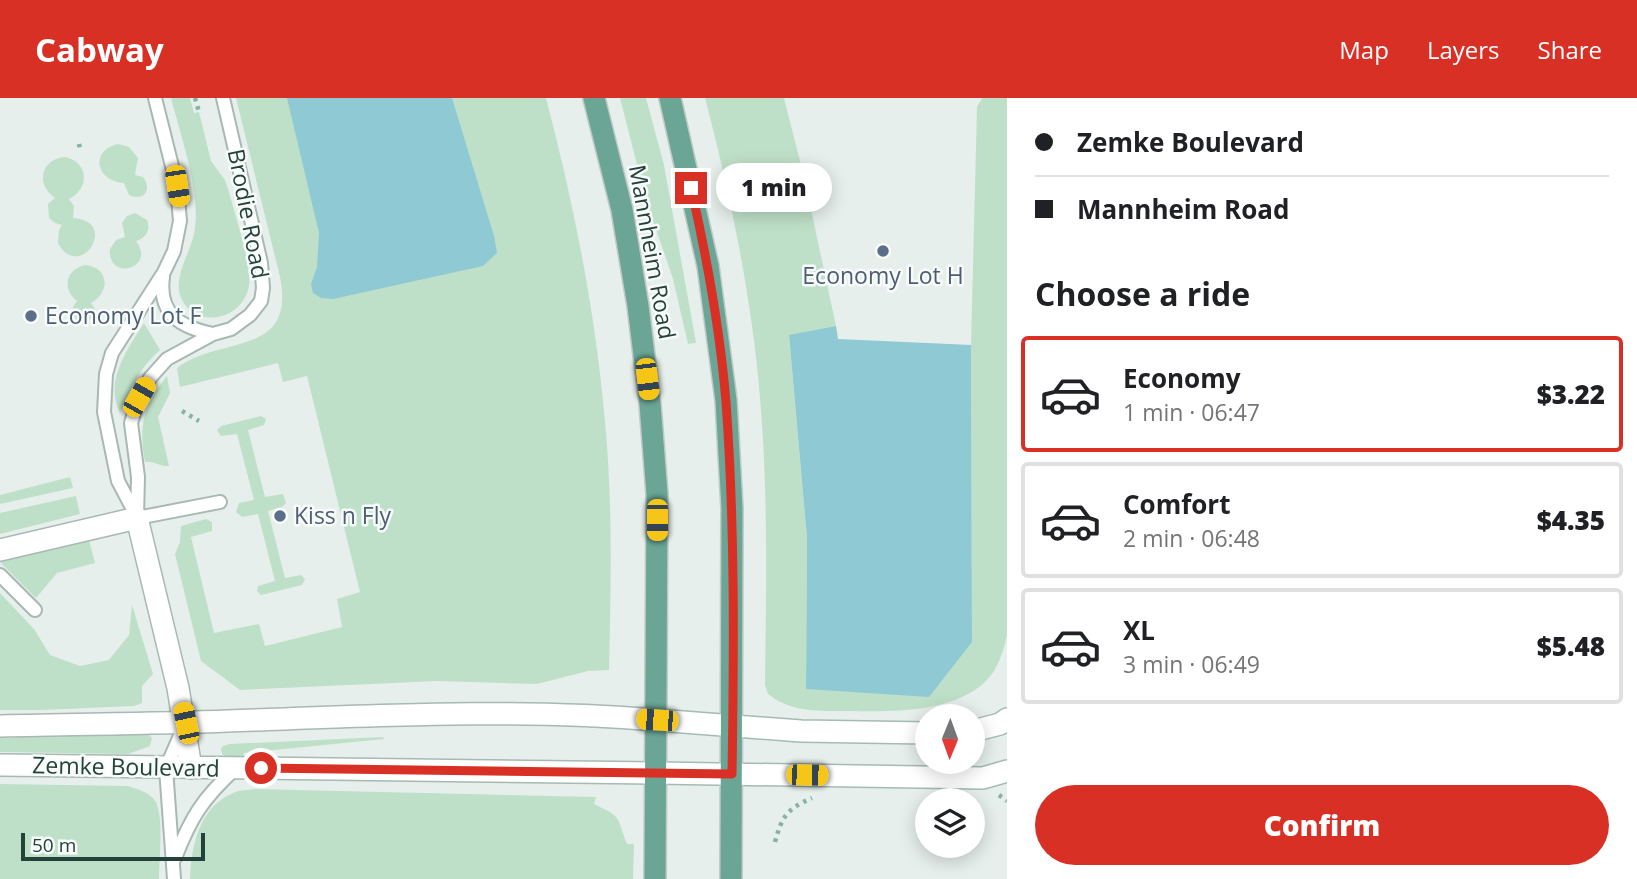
<!DOCTYPE html>
<meta charset="utf-8">
<style>
body{margin:0;font-family:"Open Sans",sans-serif;background:#f6f6f6;color:#202124;height:100vh;display:flex;flex-direction:column;font-size:26px;white-space:nowrap}
*{box-sizing:border-box;margin:0}
p{font-size:23px;color:#757577}
.icon{flex:none;width:38px;height:38px;fill:none;stroke:currentColor;stroke-width:2;stroke-linecap:round;stroke-linejoin:round}
.map{position:relative;flex:1;overflow:hidden}
.drawer{display:flex;flex-direction:column;background:#fff;width:630px}
.drawer>*{flex:none}
.top-card{display:grid;align-content:center;height:154px;padding:0 28px;background:#fff}
.needle{width:46px;rotate:181deg}
.tools{position:absolute;left:915px;top:606px;display:grid;gap:14px}
.tools a{display:grid;place-items:center;width:70px;height:70px;border-radius:50%;background:#fff;box-shadow:0 4px 18px #0003;font-size:35px}
.scale{position:absolute;left:21px;bottom:18px;width:184px;box-sizing:border-box;padding-left:7px;border:4px solid #24423a;border-top:0;font-size:19px;line-height:24px;white-space:nowrap;color:#24423a;-webkit-text-stroke:5px #f7fbf9;paint-order:stroke}
.end{position:absolute;width:32px;height:32px;margin:-16px;border:9px solid #d93025;background:#fff;box-shadow:0 0 0 4px #fff}
.from{border-radius:50%}
.bubble{position:absolute;height:49px;border-radius:24px;background:#fff;box-shadow:0 4px 18px #0003;font-size:23px;font-weight:800;line-height:49px;text-align:center}
.car{position:absolute;width:21px;height:42px;margin:-21px -10px;border-radius:9px;box-shadow:0 0 5px 2px #0007;background:linear-gradient(#f5c518 24%,#345 0 40%,#f5c518 0 76%,#345 0 86%,#f5c518 0)}
.top-card b{display:flex;align-items:center;gap:24px;height:66px;font-size:26px}
.top-card b+b{border-top:2px solid #e0e0e0}
.top-card i{width:18px;height:18px;background:#202124}
ul{padding:0;list-style:none}
li{display:flex;align-items:center;gap:21px;height:116px;margin:0 14px 10px;padding:0 14px;border:4px solid #e0e0e0;border-radius:7px}
li div{flex:1}
li b{display:block;font-size:26px}
li em{font-style:normal;font-weight:800}
li.active{border-color:#d93025}
li>.icon{width:63px;height:63px;stroke-width:1.5}
h2{padding:0 28px;font-size:32px;line-height:84px}
.button{display:flex;gap:14px;margin-top:auto;padding:14px 28px}
.button a{flex:1;height:80px;border-radius:42px;background:#d93025;color:#fff;font-size:28px;font-weight:800;line-height:80px;text-align:center}
header{display:flex;align-items:center;gap:42px;box-sizing:border-box;height:98px;padding:0 35px;background:#d93025;color:#fff}
header strong{font-size:33px}
nav{display:flex;gap:38px;margin-inline-start:auto;font-size:24px}
main{display:flex;flex:1;min-height:0}
.map>svg:first-child{display:block}
.green{fill:#bfe0c8}
.water{fill:#8ec9d4}
.lines{fill:none;stroke-linecap:round;stroke-linejoin:round}
.lane-casing{stroke:#a8b8b2;stroke-width:16}
.street-casing{stroke:#a8b8b2;stroke-width:24}
.secondary-casing{stroke:#a4bbb3;stroke-width:24}
.primary-casing{stroke:#c2cac8;stroke-width:24}
.path{stroke:#86b3a5;stroke-width:4.5;stroke-dasharray:3.5 5;stroke-linecap:butt}
.lane{stroke:#fff;stroke-width:12}
.street{stroke:#fff;stroke-width:21}
.secondary{stroke:#fff;stroke-width:21}
.primary{stroke:#6aa596;stroke-width:21}
.route{stroke:#d93025;stroke-width:9}
.service-dot{fill:#5c6f8a;stroke:#f7fbf9;stroke-width:2.5}
.labels{text-anchor:middle;stroke-width:5;stroke-linejoin:round;paint-order:stroke}
.street-label{font-size:23px;fill:#24423a;stroke:#f7fbf9}
.service-label{font-size:23px;fill:#4e5e75;stroke:#f7fbf9;text-anchor:start}
</style>
<header>
<strong>Cabway</strong>
<nav><a>Map</a><a>Layers</a><a>Share</a></nav>
</header>
<main>
<div class="map">
<svg width="1007" height="781" viewBox="0 0 1007 781">
<rect width="100%" height="100%" fill="#e6efeb"/>
<!-- green -->
<path class="green" d="M171,0h19l4,15 5,-1 12,49 14,19 4,12c6,23 23,73 20,94 -6,35 -56,45 -69,9 -6,-18 10,-43 14,-61 8,-39 -13,-97 -23,-136z
M236,0h310c27,103 48,207 58,313 9,86 7,173 5,259l-21,1 -51,13 -100,-3 -197,9 -39,-29 -26,-107 5,-12 1,-16 25,-7 6,3v9l-21,6 23,96 45,-9 6,22 77,-19 -5,-28 23,-7 -53,-216 -24,6 -5,-19 -98,24 -3,-19c43,-33 119,-10 103,-91z
M620,0h26l18,67 32,178 -8,1 -15,-65 -27,-79z
M705,0h79l20,79 32,149 -47,10 18,202 -1,151 166,-47 -1,-297 6,-238 5,-9h25v538c-3,12 -7,25 -13,35 -27,42 -101,41 -144,40 -30,0 -58,2 -82,-17l-3,-9c1,-87 3,-174 -3,-261 -7,-111 -29,-219 -57,-326z
M118,46l11,3 9,11 -3,17 8,2c10,13 0,25 -14,18l-5,-12c-28,-2 -35,-32 -6,-39z
M65,59c24,5 25,32 4,42l5,7 -1,12c48,3 6,65 -15,25l1,-13 3,-5 -7,-2 -6,-5 -1,-14 7,-6c-20,-14 -14,-39 10,-41z
M135,115l12,7c4,10 -1,18 -11,21 21,28 -29,41 -26,8l6,-9 9,-3 -3,-14 5,-7z
M85,167c24,2 26,27 6,38l4,6 -2,8 -8,6 -8,-2 -4,-6v-8l4,-6c-15,-12 -12,-31 8,-36z
M144,225l16,27c-25,23 -26,35 -40,63 -16,-32 7,-63 24,-90z
M167,278l3,17 -12,24 11,49c-9,1 -15,-6 -24,-4 -7,-36 -1,-58 22,-86z
M261,318l5,3 -2,6 -16,5 17,67 18,-3 3,9 -4,4 -14,4 17,67 16,-3 4,4 -3,6 -41,10 -4,-4 1,-5 17,-5 -17,-67 -16,3 -6,-5 3,-9 15,-3 -17,-66 -16,2 -4,-6 4,-4z
M70,379l3,11 -73,16v-9z
M76,398l4,18 -80,20v-21z
M89,442l6,23 -38,10 -21,25 -36,-36z
M0,495l34,36 16,26 30,11 29,-6 20,-25 3,-30 21,69 -11,12v17l-8,3 -93,4h-41z
M142,633l5,2 5,5 -2,8 -22,8 -128,-2v-14z
M383,639l1,2 -140,14 -1,5 -16,-1 -5,-3 -1,-5 2,-3 7,-2z
M0,686l128,2c10,3 23,7 28,16 8,18 3,57 3,77h-159z
M255,691l341,8 -2,7c30,14 22,13 33,40h7l-1,35h-443c1,-32 9,-72 43,-86 6,-3 15,-3 22,-4z"/>
<!-- water -->
<path class="water" d="M287,0h165l42,138 3,17 -14,13 -150,33 -12,-1 -8,-5 -2,-9 6,-17 2,-34z
M836,228l2,13 133,6 1,297 -43,55 -123,-8 1,-151 -18,-203z"/>
<g class="lines">
<defs>
<path id="lane" d="M163,179c-5,37 17,50 50,57
M136,417l-18,-34 -14,-69 2,-38 6,-21 52,-81 10,-21 6,-30 -3,-35 -22,-88
M137,420l1,-41 -7,-54 8,-26 11,-19 17,-19 46,-25 18,-5 19,-14 11,-14 2,-13 -2,-25 -38,-165
M137,420l83,-16
M0,477l35,35
M175,760c16,-41 28,-60 61,-90
M174,781l-8,-111 17,-39"/>
<path id="street" d="M0,452l137,-32 41,170 13,80
M0,628c76,-2 152,-2 228,-5 143,-5 285,-13 429,-1
M0,667l656,8"/>
<path id="secondary" d="M657,622l144,11 127,2
M973,633l27,-7 7,-5
M656,675l327,5 24,-7"/>
<path id="primary" d="M594,0l28,112 16,96 12,98 7,90 -2,385
M670,0l38,168 18,134 6,108 -1,371"/>
</defs>
<!-- lane casing -->
<use href="#lane" class="lane-casing"/>
<!-- street casing -->
<use href="#street" class="street-casing"/>
<!-- secondary casing -->
<use href="#secondary" class="secondary-casing"/>
<!-- primary casing -->
<use href="#primary" class="primary-casing"/>
<!-- path -->
<path class="path" d="M195,0l4,14
M79,46l1,5
M182,313l17,10
M999,697l8,6
M775,744c7,-26 12,-33 37,-44"/>
<!-- lane -->
<use href="#lane" class="lane"/>
<!-- street -->
<use href="#street" class="street"/>
<!-- secondary -->
<use href="#secondary" class="secondary"/>
<!-- primary -->
<use href="#primary" class="primary"/>
</g>
<g class="lines">
<!-- route -->
<path class="route" d="M261,670l471,6c2,-124 3,-248 -6,-372 -6,-72 -19,-144 -35,-214"/>
</g>
<!-- markers -->
<g class="service-dot">
<circle cx="883" cy="153" r="7"/>
<circle cx="31" cy="218" r="7"/>
<circle cx="280" cy="418" r="7"/>
</g>
<g class="labels">
<!-- street labels -->
<g class="street-label">
<text transform="translate(248 116) rotate(79)" y="8">Brodie Road</text>
<text transform="translate(652 154) rotate(80)" y="8">Mannheim Road</text>
<text transform="translate(126 669) rotate(1)" y="8">Zemke Boulevard</text>
</g>
<!-- service labels -->
<g class="service-label">
<text x="883" y="186" text-anchor="middle">Economy Lot H</text>
<text x="45" y="226">Economy Lot F</text>
<text x="294" y="426">Kiss n Fly</text>
</g>
</g>
</svg>
<div class="tools">
<a><svg class="needle" viewBox="-14 -14 28 28"><path d="M0-13l5 13h-10z" fill="#e53935"/><path d="M0 13l5-13h-10z" fill="#757577"/></svg></a>
<a><svg class="icon" aria-label="layers" viewBox="0 0 24 24"><path d="M12 4l9 5-9 5-9-5zM3 14l9 5 9-5"/></svg></a>
</div>
<div class="scale">50 m</div>
<i class="end from" style="left:261px;top:670px"></i>
<i class="end" style="left:691px;top:90px"></i>
<div class="bubble" style="left:716px;top:65px;width:116px">1 min</div>
<i class="car" style="left:177px;top:88px;rotate:171deg"></i>
<i class="car" style="left:647px;top:281px;rotate:173deg"></i>
<i class="car" style="left:139px;top:299px;rotate:30deg"></i>
<i class="car" style="left:657px;top:422px;rotate:180deg"></i>
<i class="car" style="left:657px;top:622px;rotate:274deg"></i>
<i class="car" style="left:186px;top:625px;rotate:348deg"></i>
<i class="car" style="left:807px;top:677px;rotate:91deg"></i>
</div>
<section class="drawer">
<div class="top-card">
<b><i class="from"></i>Zemke Boulevard</b>
<b><i></i>Mannheim Road</b>
</div>
<h2>Choose a ride</h2>
<ul>
<li class="active"><svg class="icon" aria-label="car" viewBox="0 0 24 24"><path d="M5 17H2v-5l4-1 3-4h7l3 4 3 1v5h-3M9 17h6M6 11h13"/><circle cx="7" cy="17" r="2"/><circle cx="17" cy="17" r="2"/></svg><div><b>Economy</b><p>1 min · 06:47</p></div><em>$3.22</em></li>
<li><svg class="icon" aria-label="car" viewBox="0 0 24 24"><path d="M5 17H2v-5l4-1 3-4h7l3 4 3 1v5h-3M9 17h6M6 11h13"/><circle cx="7" cy="17" r="2"/><circle cx="17" cy="17" r="2"/></svg><div><b>Comfort</b><p>2 min · 06:48</p></div><em>$4.35</em></li>
<li><svg class="icon" aria-label="car" viewBox="0 0 24 24"><path d="M5 17H2v-5l4-1 3-4h7l3 4 3 1v5h-3M9 17h6M6 11h13"/><circle cx="7" cy="17" r="2"/><circle cx="17" cy="17" r="2"/></svg><div><b>XL</b><p>3 min · 06:49</p></div><em>$5.48</em></li>
</ul>
<div class="button"><a>Confirm</a></div>
</section>
</main>
